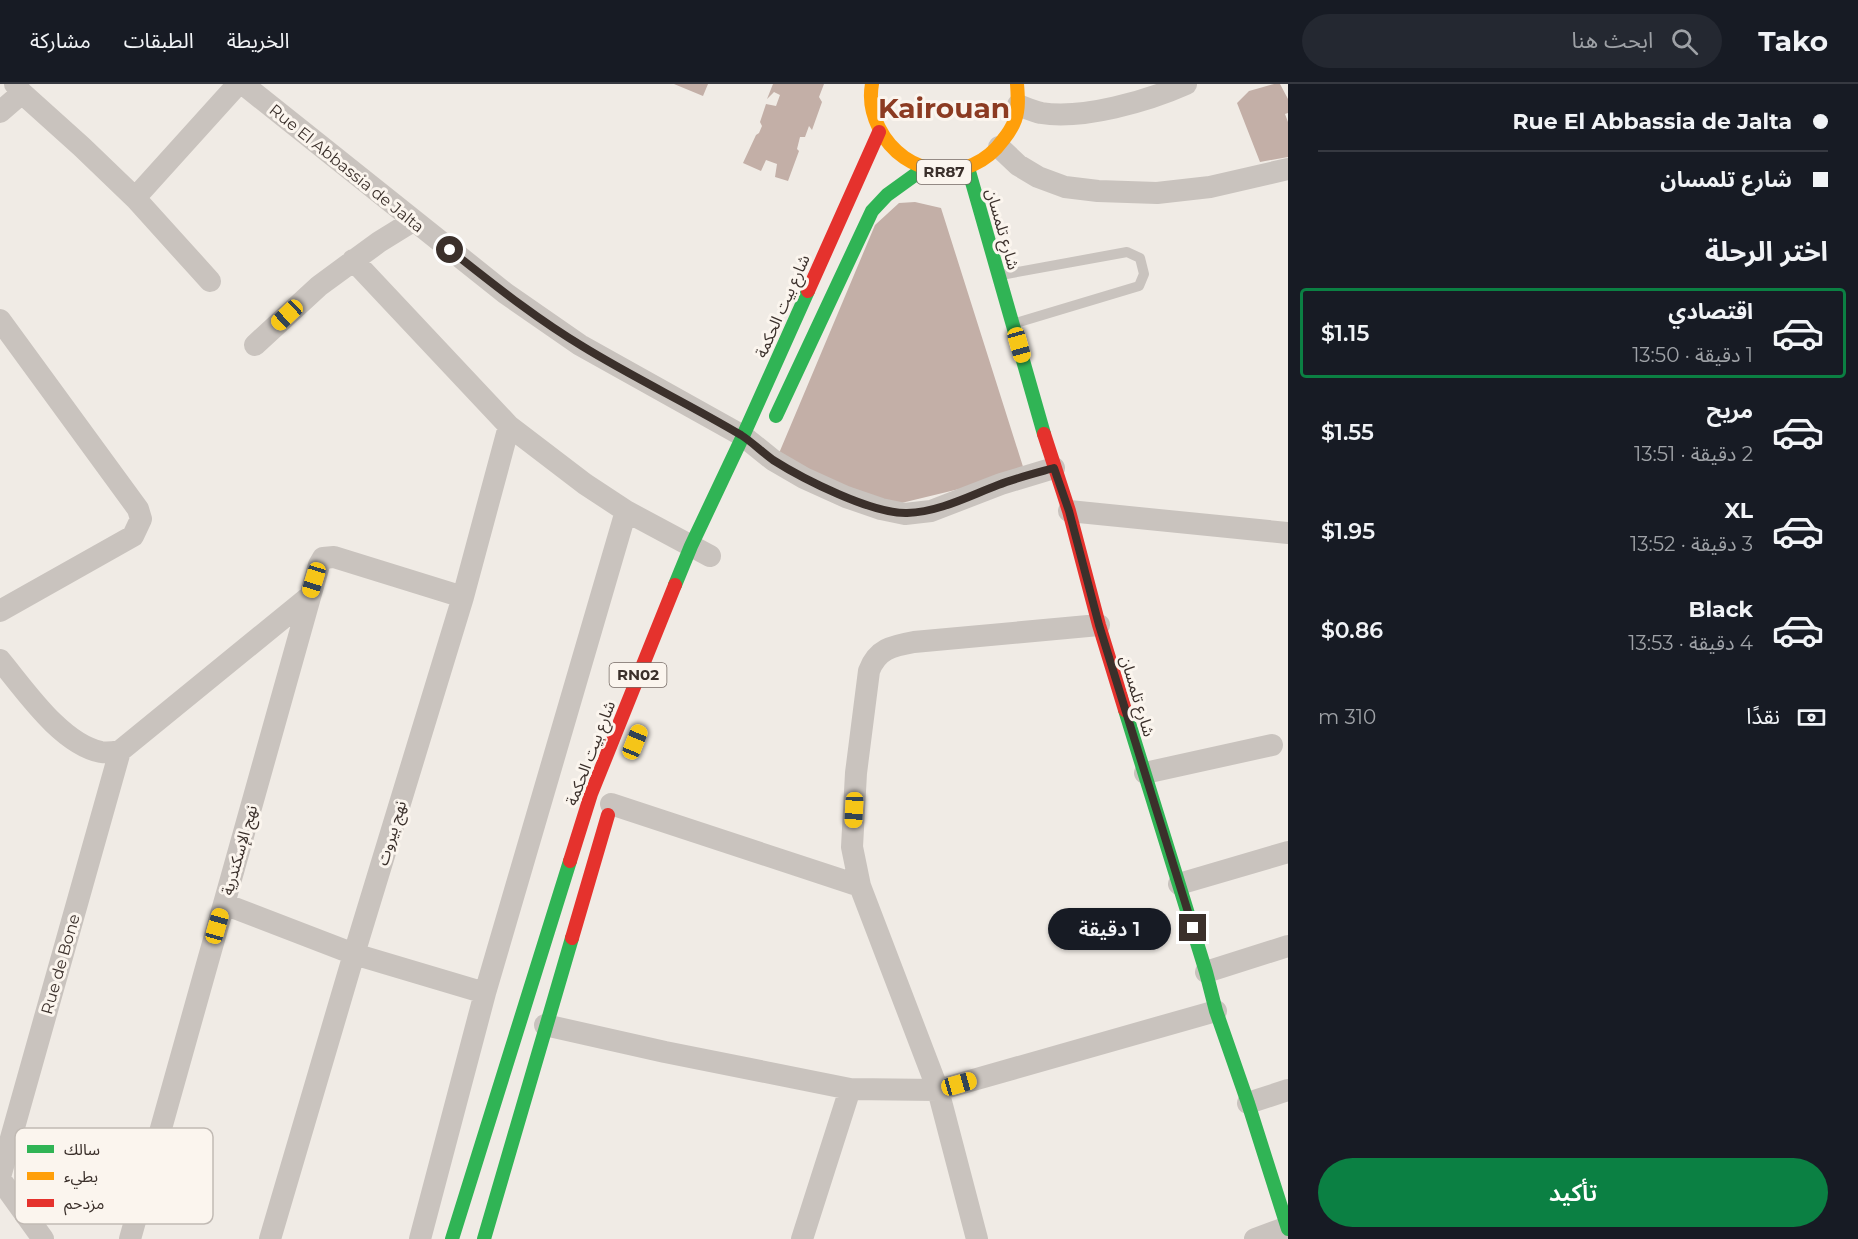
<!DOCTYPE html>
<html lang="ar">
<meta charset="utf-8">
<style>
body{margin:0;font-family:Montserrat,"Noto Sans Arabic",sans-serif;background:#242831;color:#f1f3f6;direction:rtl;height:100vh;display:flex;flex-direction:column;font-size:22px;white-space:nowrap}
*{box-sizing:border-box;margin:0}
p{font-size:20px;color:#9ea1a6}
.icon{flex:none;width:33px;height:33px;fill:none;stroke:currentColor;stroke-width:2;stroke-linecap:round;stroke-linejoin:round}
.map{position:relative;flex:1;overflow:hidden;direction:ltr}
.panel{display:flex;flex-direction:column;background:#171b24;width:570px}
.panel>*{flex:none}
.top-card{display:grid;align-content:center;height:132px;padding:0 30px;background:#171b24}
.end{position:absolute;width:27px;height:27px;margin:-14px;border:8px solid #3b302b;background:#fff;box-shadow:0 0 0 3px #fff}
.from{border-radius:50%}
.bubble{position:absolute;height:42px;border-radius:21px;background:#171b24;box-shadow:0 2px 4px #0004;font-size:20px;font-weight:600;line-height:42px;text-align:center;direction:rtl}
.car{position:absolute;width:18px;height:36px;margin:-18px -9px;border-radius:8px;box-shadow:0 0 4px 2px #0007;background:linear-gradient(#f5c518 24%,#345 0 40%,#f5c518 0 76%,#345 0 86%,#f5c518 0)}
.top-card b{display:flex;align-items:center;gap:21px;height:57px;font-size:22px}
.top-card b+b{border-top:2px solid #363941}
.top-card i{width:15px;height:15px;background:#f1f3f6}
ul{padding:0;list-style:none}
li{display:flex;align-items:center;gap:18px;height:90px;margin:0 12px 9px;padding:0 18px;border:3px solid transparent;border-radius:6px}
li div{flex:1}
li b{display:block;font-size:22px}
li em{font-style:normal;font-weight:600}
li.selected{border-color:#0b8043}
li>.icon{width:54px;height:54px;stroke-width:1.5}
h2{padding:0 30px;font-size:27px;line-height:72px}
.pay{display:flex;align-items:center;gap:15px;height:66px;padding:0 30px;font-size:22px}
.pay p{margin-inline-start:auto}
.button{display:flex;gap:12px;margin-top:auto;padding:12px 30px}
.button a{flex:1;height:69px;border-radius:36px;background:#0b8043;color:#fff;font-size:24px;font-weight:600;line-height:69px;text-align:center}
header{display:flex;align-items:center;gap:36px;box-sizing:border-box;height:84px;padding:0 30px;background:#171b24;border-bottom:2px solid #363941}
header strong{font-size:28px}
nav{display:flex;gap:33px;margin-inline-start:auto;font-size:21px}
.search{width:420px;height:54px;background:#242831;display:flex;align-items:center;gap:15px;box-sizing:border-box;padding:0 21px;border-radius:33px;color:#9ea1a6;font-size:22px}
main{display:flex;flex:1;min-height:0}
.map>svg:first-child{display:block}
.building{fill:#c3afa7}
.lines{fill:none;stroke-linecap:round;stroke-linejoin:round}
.lane{stroke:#c9c3be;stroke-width:10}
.street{stroke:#c9c3be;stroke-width:22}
.fast{stroke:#30b455;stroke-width:14}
.slow{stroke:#ff9f0a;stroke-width:14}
.jam{stroke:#e5322d;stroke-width:14}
.route{stroke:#3b302b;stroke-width:8}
.labels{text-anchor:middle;stroke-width:6;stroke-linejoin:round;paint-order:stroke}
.shield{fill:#fbf5ee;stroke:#756b66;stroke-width:1.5}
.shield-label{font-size:15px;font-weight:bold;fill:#3b302b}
.street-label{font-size:16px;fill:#3b302b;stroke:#fbf5ee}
.town-label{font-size:28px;font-weight:bold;fill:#8c3b22;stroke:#fbf5ee}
.key{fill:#fbf5ee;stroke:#c1bab4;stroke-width:1.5}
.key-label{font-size:16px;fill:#3b302b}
</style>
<header>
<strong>Tako</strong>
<div class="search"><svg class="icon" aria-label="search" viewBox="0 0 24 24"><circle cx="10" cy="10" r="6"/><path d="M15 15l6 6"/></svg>ابحث هنا</div>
<nav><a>الخريطة</a><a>الطبقات</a><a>مشاركة</a></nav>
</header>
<main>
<section class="panel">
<div class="top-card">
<b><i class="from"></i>Rue El Abbassia de Jalta</b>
<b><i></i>شارع تلمسان</b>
</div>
<h2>اختر الرحلة</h2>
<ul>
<li class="selected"><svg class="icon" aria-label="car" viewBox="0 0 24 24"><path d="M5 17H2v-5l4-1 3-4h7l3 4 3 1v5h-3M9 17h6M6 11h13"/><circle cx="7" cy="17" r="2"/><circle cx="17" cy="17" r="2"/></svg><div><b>اقتصادي</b><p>1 دقيقة · 13:50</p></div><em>$1.15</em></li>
<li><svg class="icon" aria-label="car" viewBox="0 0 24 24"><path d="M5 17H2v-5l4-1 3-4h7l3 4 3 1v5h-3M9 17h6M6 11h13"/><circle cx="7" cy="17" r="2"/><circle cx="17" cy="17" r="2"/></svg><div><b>مريح</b><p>2 دقيقة · 13:51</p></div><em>$1.55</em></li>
<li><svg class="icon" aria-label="car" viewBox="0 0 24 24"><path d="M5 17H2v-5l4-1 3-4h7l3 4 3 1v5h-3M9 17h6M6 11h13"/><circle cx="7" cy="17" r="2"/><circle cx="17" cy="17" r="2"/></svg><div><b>XL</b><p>3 دقيقة · 13:52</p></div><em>$1.95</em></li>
<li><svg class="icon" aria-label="car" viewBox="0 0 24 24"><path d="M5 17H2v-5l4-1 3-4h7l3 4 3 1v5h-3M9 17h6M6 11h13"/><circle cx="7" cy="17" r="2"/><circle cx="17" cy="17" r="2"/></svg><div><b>Black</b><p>4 دقيقة · 13:53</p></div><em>$0.86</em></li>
</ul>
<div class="pay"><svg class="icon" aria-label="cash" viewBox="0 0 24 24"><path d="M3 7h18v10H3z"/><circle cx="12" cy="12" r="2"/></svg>نقدًا<p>310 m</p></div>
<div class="button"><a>تأكيد</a></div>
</section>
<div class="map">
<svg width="1288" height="1155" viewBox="0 0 1288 1155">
<rect width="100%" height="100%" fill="#f0ebe5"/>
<!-- building -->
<path class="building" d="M674,0h34l-5,12z
M773,0h51l-5,13 3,5 -10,28 -3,-4 -4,11h-5l-3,12 2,2 -11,30 -13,-4 2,-13 -11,-4 -5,11 -18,-8 13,-28 3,-2 3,-7 -2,-4 6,-18 10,2 4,-11 -6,-3 -7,7z
M1274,0h6l8,15v14l-3,1 3,8v35l-28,5 -23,-59 12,-12z
M915,118l26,6 84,265 -136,33 -112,-48 98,-233 24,-22z"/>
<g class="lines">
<!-- lane -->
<path class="lane" d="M1001,191l126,-23 13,6 4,16 -5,12 -123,37"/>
<!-- street -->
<path class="street" d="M15,0l7,9 60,54 53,51 75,83
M243,0l262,209 75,52 163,91 30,24 31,18 42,19 35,12 24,5 26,-3 70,-27 53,-16
M1018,21c8,3 15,6 23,8 41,7 107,-12 145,-29
M0,28l22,-19
M999,63l19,18 20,12 27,10 33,4 59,2 53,-6 78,-18
M135,114l103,-114
M353,176l156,166 76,58 41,27 84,45
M0,236l138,189 3,10 -8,17 -133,75
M255,261l64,-59 60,-44 34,-21
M1069,427l219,22
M0,576c25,30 61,84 101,92 6,1 13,0 19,-1l190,-155
M1145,689l127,-28
M611,720l249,82
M1179,800l109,-32
M224,820l130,50 131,39
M1206,888l82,-26
M545,941l120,27 185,37 88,1 278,-79
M1248,1019l40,-13
M0,1093l120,-426
M0,1095l43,60
M130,1155l189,-674 4,-7 11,-1 129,40
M270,1155l84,-285 109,-357 46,-171
M420,1155l65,-246 141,-482
M802,1155l48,-150
M977,1155l-39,-149 -78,-204 -8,-39 4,-74 13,-102c8,-22 23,-25 45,-29l185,-17
M1255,1155l33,-12"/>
<!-- fast -->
<path class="fast" d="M968,84l76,266
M776,332l96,-205 15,-16 36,-26
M675,501l16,-39 52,-110 65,-145
M1125,626l81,262 10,39 32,92 40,126
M452,1155l118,-378
M484,1155l88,-301"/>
<!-- slow -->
<path class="slow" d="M872,0c-3,16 0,30 7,44 25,50 91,58 124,12 5,-6 9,-12 12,-20 4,-11 3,-24 2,-36"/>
<!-- jam -->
<path class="jam" d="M808,207l71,-159
M1044,350l25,77 30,114 26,85
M570,777l21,-67 84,-209
M572,854l36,-123"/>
</g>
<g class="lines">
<!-- route -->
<path class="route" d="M450,166c42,33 85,68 132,96 52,32 107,58 159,89 11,7 21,17 32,25 30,19 99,54 134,53 32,-1 62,-17 91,-28 18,-7 38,-12 56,-17l15,43 30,114 94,303"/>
</g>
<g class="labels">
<!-- shield labels -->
<g class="shield">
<rect x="917" y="76" width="54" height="24" rx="4.5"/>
<rect x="609.5" y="579" width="57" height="24" rx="4.5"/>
</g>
<g class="shield-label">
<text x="944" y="93">RR87</text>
<text x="638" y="596">RN02</text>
</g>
<!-- street labels -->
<g class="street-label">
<text transform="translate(347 84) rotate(39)" y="6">Rue El Abbassia de Jalta</text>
<text transform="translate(1003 145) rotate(74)" y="6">شارع تلمسان</text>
<text transform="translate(782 222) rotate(-66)" y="6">شارع بيت الحكمة</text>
<text transform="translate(1138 612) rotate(73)" y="6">شارع تلمسان</text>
<text transform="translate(590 669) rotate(-69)" y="6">شارع بيت الحكمة</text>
<text transform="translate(391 749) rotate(-73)" y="6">نهج بيروت</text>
<text transform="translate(239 766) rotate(-74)" y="6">نهج الإسكندرية</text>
<text transform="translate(60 880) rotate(-74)" y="6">Rue de Bone</text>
</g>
<!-- town labels -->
<g class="town-label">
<text x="944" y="34">Kairouan</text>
</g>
</g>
<!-- legend -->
<rect x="15" y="1044" width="198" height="96" rx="9" class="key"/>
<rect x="27" y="1061" width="27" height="8" fill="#30b455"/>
<rect x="27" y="1088" width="27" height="8" fill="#ff9f0a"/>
<rect x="27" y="1115" width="27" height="8" fill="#e5322d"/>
<g class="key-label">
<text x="64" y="1071">سالك</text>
<text x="64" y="1098">بطيء</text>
<text x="64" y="1125">مزدحم</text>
</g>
</svg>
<i class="end from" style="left:450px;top:166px"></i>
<i class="end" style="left:1193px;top:844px"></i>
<div class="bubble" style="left:1048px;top:824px;width:123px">1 دقيقة</div>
<i class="car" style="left:287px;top:231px;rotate:227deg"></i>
<i class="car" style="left:1019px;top:261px;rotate:164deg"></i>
<i class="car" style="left:314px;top:496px;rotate:197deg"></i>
<i class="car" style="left:635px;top:658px;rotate:22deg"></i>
<i class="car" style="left:854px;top:726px;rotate:183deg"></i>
<i class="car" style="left:217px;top:842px;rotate:16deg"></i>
<i class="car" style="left:959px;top:1000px;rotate:74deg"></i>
</div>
</main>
